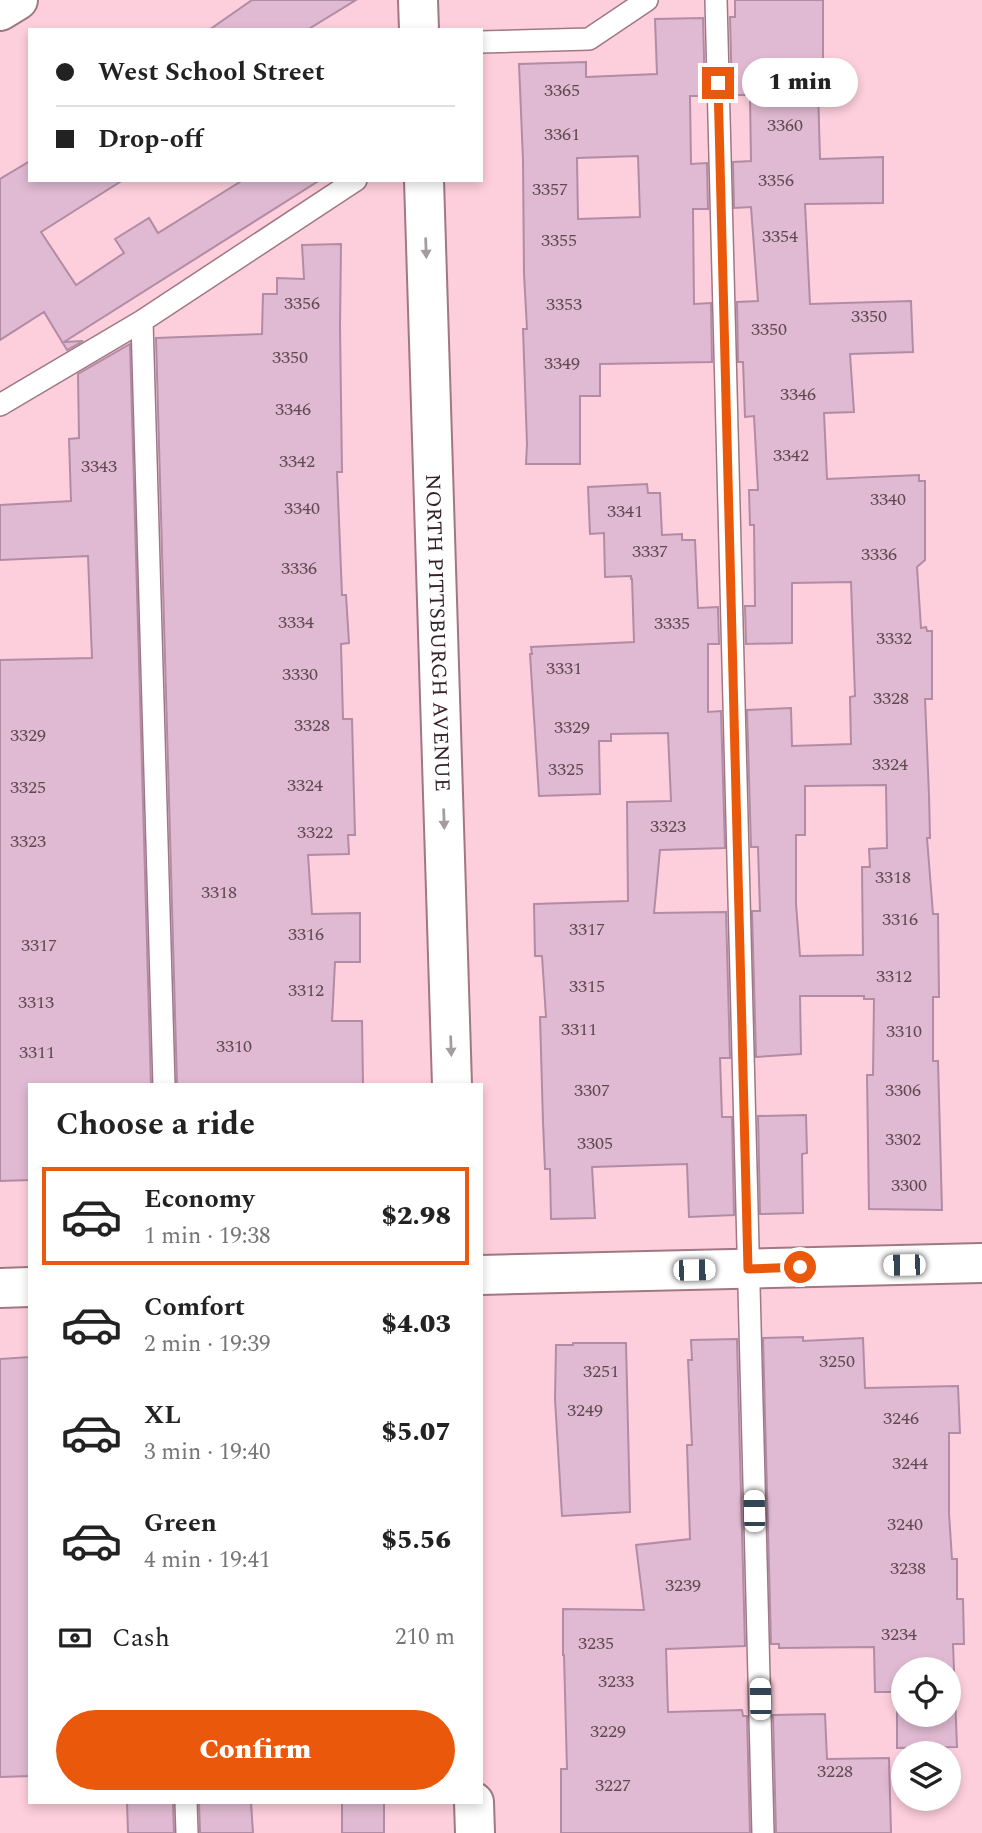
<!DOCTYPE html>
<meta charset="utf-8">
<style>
body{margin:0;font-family:Spectral,serif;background:#f2f2f2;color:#222;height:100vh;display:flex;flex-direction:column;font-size:26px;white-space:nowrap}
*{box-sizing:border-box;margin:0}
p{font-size:23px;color:#767676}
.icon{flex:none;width:38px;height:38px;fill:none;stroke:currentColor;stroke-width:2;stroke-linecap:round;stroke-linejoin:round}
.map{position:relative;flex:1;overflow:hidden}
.sheet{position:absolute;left:28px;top:1083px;width:455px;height:721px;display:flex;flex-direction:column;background:#fff;border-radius:0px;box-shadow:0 4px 10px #0003}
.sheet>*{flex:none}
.top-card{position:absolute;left:28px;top:28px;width:455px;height:154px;border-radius:0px;box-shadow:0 4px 10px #0003;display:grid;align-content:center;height:154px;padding:0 28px;background:#fff}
.controls{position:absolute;left:891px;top:1657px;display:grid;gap:14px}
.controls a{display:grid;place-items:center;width:70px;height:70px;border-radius:50%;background:#fff;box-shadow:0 4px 10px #0003;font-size:35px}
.end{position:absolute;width:32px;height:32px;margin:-16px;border:9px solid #ea580c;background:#fff;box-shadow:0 0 0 4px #fff}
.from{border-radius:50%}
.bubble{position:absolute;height:49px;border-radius:24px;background:#fff;box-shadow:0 4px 10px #0003;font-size:23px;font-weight:800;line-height:49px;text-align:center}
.car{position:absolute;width:21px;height:42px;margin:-21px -10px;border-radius:9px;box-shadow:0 0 5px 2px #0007;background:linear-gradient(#fff 24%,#345 0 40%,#fff 0 76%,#345 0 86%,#fff 0)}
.top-card b{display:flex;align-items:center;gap:24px;height:66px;font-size:26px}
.top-card b+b{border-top:2px solid #e0e0e0}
.top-card i{width:18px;height:18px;background:#222}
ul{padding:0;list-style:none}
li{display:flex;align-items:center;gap:21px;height:98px;margin:0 14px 10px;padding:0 14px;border:4px solid transparent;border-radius:0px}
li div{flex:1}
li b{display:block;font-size:26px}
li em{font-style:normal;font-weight:800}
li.current{border-color:#ea580c}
li>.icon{width:63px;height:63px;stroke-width:1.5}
h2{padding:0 28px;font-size:32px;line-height:84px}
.pay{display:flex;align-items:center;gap:18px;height:77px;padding:0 28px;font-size:26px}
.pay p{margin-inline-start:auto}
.cta{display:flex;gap:14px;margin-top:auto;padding:14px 28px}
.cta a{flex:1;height:80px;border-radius:42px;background:#ea580c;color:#fff;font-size:28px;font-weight:800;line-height:80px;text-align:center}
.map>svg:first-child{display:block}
.building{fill:#e0bad2;stroke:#b18ca4;stroke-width:2;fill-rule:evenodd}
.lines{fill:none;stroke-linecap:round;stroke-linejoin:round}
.service-casing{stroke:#a17783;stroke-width:24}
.minor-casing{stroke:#a17783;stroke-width:42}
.secondary-casing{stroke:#a17783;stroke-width:42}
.service{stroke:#fff;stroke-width:21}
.minor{stroke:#fff;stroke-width:38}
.secondary{stroke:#fff;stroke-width:38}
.oneway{fill:#a49c9e}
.route{stroke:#ea580c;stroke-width:9}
.labels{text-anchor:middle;stroke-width:5;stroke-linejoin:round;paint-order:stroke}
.number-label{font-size:18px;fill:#604952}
.street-label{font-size:21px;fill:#352328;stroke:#fdcfdc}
</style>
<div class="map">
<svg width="982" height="1833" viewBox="0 0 982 1833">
<rect width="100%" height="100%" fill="#fdcfdc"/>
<!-- building -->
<path class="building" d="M252,0h104l-49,30h-98z
M735,0h88v89h-5l2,70 63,-2v46l-78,1 5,100 101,-3 2,51 -63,2 4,58 -30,1 3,66 92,-4v6h6v79l-8,7 4,61 5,-1 1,4h5v68h-7l4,96 1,43h-3l6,76h5l1,83h-6v64h5l4,149 -73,-1 -2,-134h6l1,-76h-10v-3h-64l1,58 -45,3 -4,-146h8l-2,-64h-7l-4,-137 44,-2 1,38 59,-2 -1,-47 5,-1 -4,-114 -59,1v60l-46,1 -1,-38h10l-1,-81h-4l-1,-35h9l-4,-74 -9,1 -2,-55h-5l-1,-60 21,-1 -7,-94 -17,1 -1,-46 18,-1 -1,-66h-18l-2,-78h5zM886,785l1,63 -18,1 1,18h-8l1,88 -63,1 -4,-52v-69h9v-49z
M703,18l2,78h-15l1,68 16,-1 1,46h-15l1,95 17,-1 1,59 -112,2v32h-20v68h-54l1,-20 -4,-115h4l-3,-55 -1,-114 -4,-96 67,-2v15l71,-3 -2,-55zM638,156l2,61 -62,2 -1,-61z
M30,161v19h93l-82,52 35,53 48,-32 -9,-14 34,-21 9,15 85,-53h77l-256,162 19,-1 -16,9 -23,-38 -44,28v-161z
M341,244l-1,83 2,145h-5l5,123h4l3,48 -8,1 2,75h9l3,116h-7l1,19 -41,1 4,59 48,-1v49h-25l-3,59h30l1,64h-186l-21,-747 106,-4 1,-40h14v-16l27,1 -2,-34z
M130,344l21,741h-121v95l-30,1v-521l92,-2 -4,-102 -88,4v-55l71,-4 -2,-62 10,-1 -1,-64z
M647,484l1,9h12l2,42 20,-1v6h13l3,68 20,-1 1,37h-11v68l13,-1 4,137 -65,2 -6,63 72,-1 4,146h-10l2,59h10l2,98 -45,2 -2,-53 -95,3 3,51 -44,1 -1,-50h-5l-2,-47 -3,-105h6l-4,-61h-7l-1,-52 94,-3 -1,-99 44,-1 -3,-68 -57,1v7h-12l1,53 -61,2 -9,-142h2l-1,-7 103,-5 -2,-63h-1v-3l-26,1 -1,-44 -14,1 -2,-47z
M806,1115l1,38 -5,1 1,59 -43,1 -2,-98z
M803,1337v4l60,-3 2,50 93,-2 2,47h-11v80l3,46h5v40h6l1,45h-11l4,103 -60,1v-56h-22l-1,-45 -95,1v-4h-8l-8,-306zM903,1670h45v45h-45z
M737,1339l8,307 -79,3 2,63 74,-2 1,6h4l3,117h-189v-64h6l-3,-114h-1v-46l81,1 -8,-65 54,-6 -3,-94h5l-4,-85h4l-1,-20z
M573,1343h53l4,169 -68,4 -7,-117 1,-54h17z
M30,1357v419l-30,1v-418z
M825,1714l2,45 62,-1 2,75h-115l-3,-118z
M127,1802h46l1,31h-46z
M199,1802h52l2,31h-53z
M342,1802h42v31h-42z"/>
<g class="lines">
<defs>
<path id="service" d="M716,0l47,1833
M481,42l108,-3 58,-39
M142,321l22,764
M0,405l142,-84 214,-141
M186,1802l1,31"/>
<g id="minor">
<path d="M418,0l1,30"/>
<path id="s1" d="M424,180l28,905"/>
<path d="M481,1275l501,-12"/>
<path d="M0,1288l30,-1"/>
<path d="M474,1802l1,31"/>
</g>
<path id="secondary" d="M0,11l18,-11"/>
</defs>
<!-- service casing -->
<use href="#service" class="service-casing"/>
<!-- minor casing -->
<use href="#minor" class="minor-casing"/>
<!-- secondary casing -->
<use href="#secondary" class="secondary-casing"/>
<!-- service -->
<use href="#service" class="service"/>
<!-- minor -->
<use href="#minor" class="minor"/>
<!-- secondary -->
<use href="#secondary" class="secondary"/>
</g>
<!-- one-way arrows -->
<defs><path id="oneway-solid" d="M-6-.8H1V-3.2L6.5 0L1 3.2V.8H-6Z" transform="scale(1.75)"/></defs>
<g class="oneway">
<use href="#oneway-solid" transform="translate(426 248) rotate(88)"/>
<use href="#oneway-solid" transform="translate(444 819) rotate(88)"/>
<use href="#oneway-solid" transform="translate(451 1046) rotate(88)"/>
</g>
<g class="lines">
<!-- route -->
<path class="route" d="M718,83l30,1186 52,-2"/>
</g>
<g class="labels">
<!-- number labels -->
<g class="number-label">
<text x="562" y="96">3365</text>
<text x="785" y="131">3360</text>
<text x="562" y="140">3361</text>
<text x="776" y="186">3356</text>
<text x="550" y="195">3357</text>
<text x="780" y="242">3354</text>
<text x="559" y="246">3355</text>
<text x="302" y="309">3356</text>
<text x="564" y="310">3353</text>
<text x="869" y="322">3350</text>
<text x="769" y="335">3350</text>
<text x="290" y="363">3350</text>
<text x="562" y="369">3349</text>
<text x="798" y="400">3346</text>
<text x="293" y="415">3346</text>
<text x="791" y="461">3342</text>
<text x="297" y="467">3342</text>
<text x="99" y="472">3343</text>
<text x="888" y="505">3340</text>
<text x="302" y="514">3340</text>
<text x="625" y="517">3341</text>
<text x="650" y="557">3337</text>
<text x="879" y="560">3336</text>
<text x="299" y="574">3336</text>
<text x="296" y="628">3334</text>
<text x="672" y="629">3335</text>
<text x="894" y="644">3332</text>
<text x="564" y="674">3331</text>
<text x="300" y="680">3330</text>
<text x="891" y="704">3328</text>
<text x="312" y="731">3328</text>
<text x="572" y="733">3329</text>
<text x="28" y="741">3329</text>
<text x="890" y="770">3324</text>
<text x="566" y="775">3325</text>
<text x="305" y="791">3324</text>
<text x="28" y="793">3325</text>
<text x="668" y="832">3323</text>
<text x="315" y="838">3322</text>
<text x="28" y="847">3323</text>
<text x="893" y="883">3318</text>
<text x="219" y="898">3318</text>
<text x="900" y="925">3316</text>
<text x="587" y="935">3317</text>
<text x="306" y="940">3316</text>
<text x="39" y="951">3317</text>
<text x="894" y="982">3312</text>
<text x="587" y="992">3315</text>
<text x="306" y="996">3312</text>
<text x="36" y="1008">3313</text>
<text x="579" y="1035">3311</text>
<text x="904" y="1037">3310</text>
<text x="234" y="1052">3310</text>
<text x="37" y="1058">3311</text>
<text x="592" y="1096">3307</text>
<text x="903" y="1096">3306</text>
<text x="903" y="1145">3302</text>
<text x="595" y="1149">3305</text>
<text x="909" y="1191">3300</text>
<text x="837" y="1367">3250</text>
<text x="601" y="1377">3251</text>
<text x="585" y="1416">3249</text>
<text x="901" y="1424">3246</text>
<text x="910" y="1469">3244</text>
<text x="905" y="1530">3240</text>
<text x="908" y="1574">3238</text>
<text x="683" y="1591">3239</text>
<text x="899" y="1640">3234</text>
<text x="596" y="1649">3235</text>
<text x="616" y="1687">3233</text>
<text x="608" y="1737">3229</text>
<text x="835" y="1777">3228</text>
<text x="613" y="1791">3227</text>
</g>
<!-- street labels -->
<g class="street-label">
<text dy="7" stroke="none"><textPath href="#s1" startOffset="453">NORTH PITTSBURGH AVENUE</textPath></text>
</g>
</g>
</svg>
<div class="controls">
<a><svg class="icon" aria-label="locate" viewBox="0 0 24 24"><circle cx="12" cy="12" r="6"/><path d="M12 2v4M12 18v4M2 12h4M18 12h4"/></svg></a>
<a><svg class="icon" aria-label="layers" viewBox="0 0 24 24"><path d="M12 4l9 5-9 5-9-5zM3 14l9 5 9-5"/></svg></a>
</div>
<i class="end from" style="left:800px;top:1267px"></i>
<i class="end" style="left:718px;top:83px"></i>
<div class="bubble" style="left:742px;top:58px;width:116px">1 min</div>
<i class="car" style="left:904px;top:1265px;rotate:269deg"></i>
<i class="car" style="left:694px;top:1270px;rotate:89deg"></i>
<i class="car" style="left:754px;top:1511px;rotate:359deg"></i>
<i class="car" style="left:760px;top:1699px;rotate:359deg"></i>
<div class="top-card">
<b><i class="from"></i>West School Street</b>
<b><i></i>Drop-off</b>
</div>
<section class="sheet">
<h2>Choose a ride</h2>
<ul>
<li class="current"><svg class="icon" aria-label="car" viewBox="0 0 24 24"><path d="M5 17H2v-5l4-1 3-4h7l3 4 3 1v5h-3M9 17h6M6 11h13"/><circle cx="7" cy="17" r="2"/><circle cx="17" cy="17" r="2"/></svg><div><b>Economy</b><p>1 min · 19:38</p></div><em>$2.98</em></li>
<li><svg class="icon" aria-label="car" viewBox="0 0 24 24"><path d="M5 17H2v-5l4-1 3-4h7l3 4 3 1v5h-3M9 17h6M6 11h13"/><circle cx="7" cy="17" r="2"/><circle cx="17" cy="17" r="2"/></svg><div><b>Comfort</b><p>2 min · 19:39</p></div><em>$4.03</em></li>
<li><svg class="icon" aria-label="car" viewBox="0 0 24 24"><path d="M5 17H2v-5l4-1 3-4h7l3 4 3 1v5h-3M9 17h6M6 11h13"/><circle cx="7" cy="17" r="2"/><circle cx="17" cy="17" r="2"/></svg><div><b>XL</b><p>3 min · 19:40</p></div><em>$5.07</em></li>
<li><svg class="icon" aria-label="car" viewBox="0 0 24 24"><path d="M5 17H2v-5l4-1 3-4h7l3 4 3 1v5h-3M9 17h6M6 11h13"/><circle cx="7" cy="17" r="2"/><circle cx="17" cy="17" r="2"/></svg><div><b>Green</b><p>4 min · 19:41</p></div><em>$5.56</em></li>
</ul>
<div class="pay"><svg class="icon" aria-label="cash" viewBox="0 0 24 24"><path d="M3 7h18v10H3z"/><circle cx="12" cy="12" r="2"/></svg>Cash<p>210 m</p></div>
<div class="cta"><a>Confirm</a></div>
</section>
</div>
